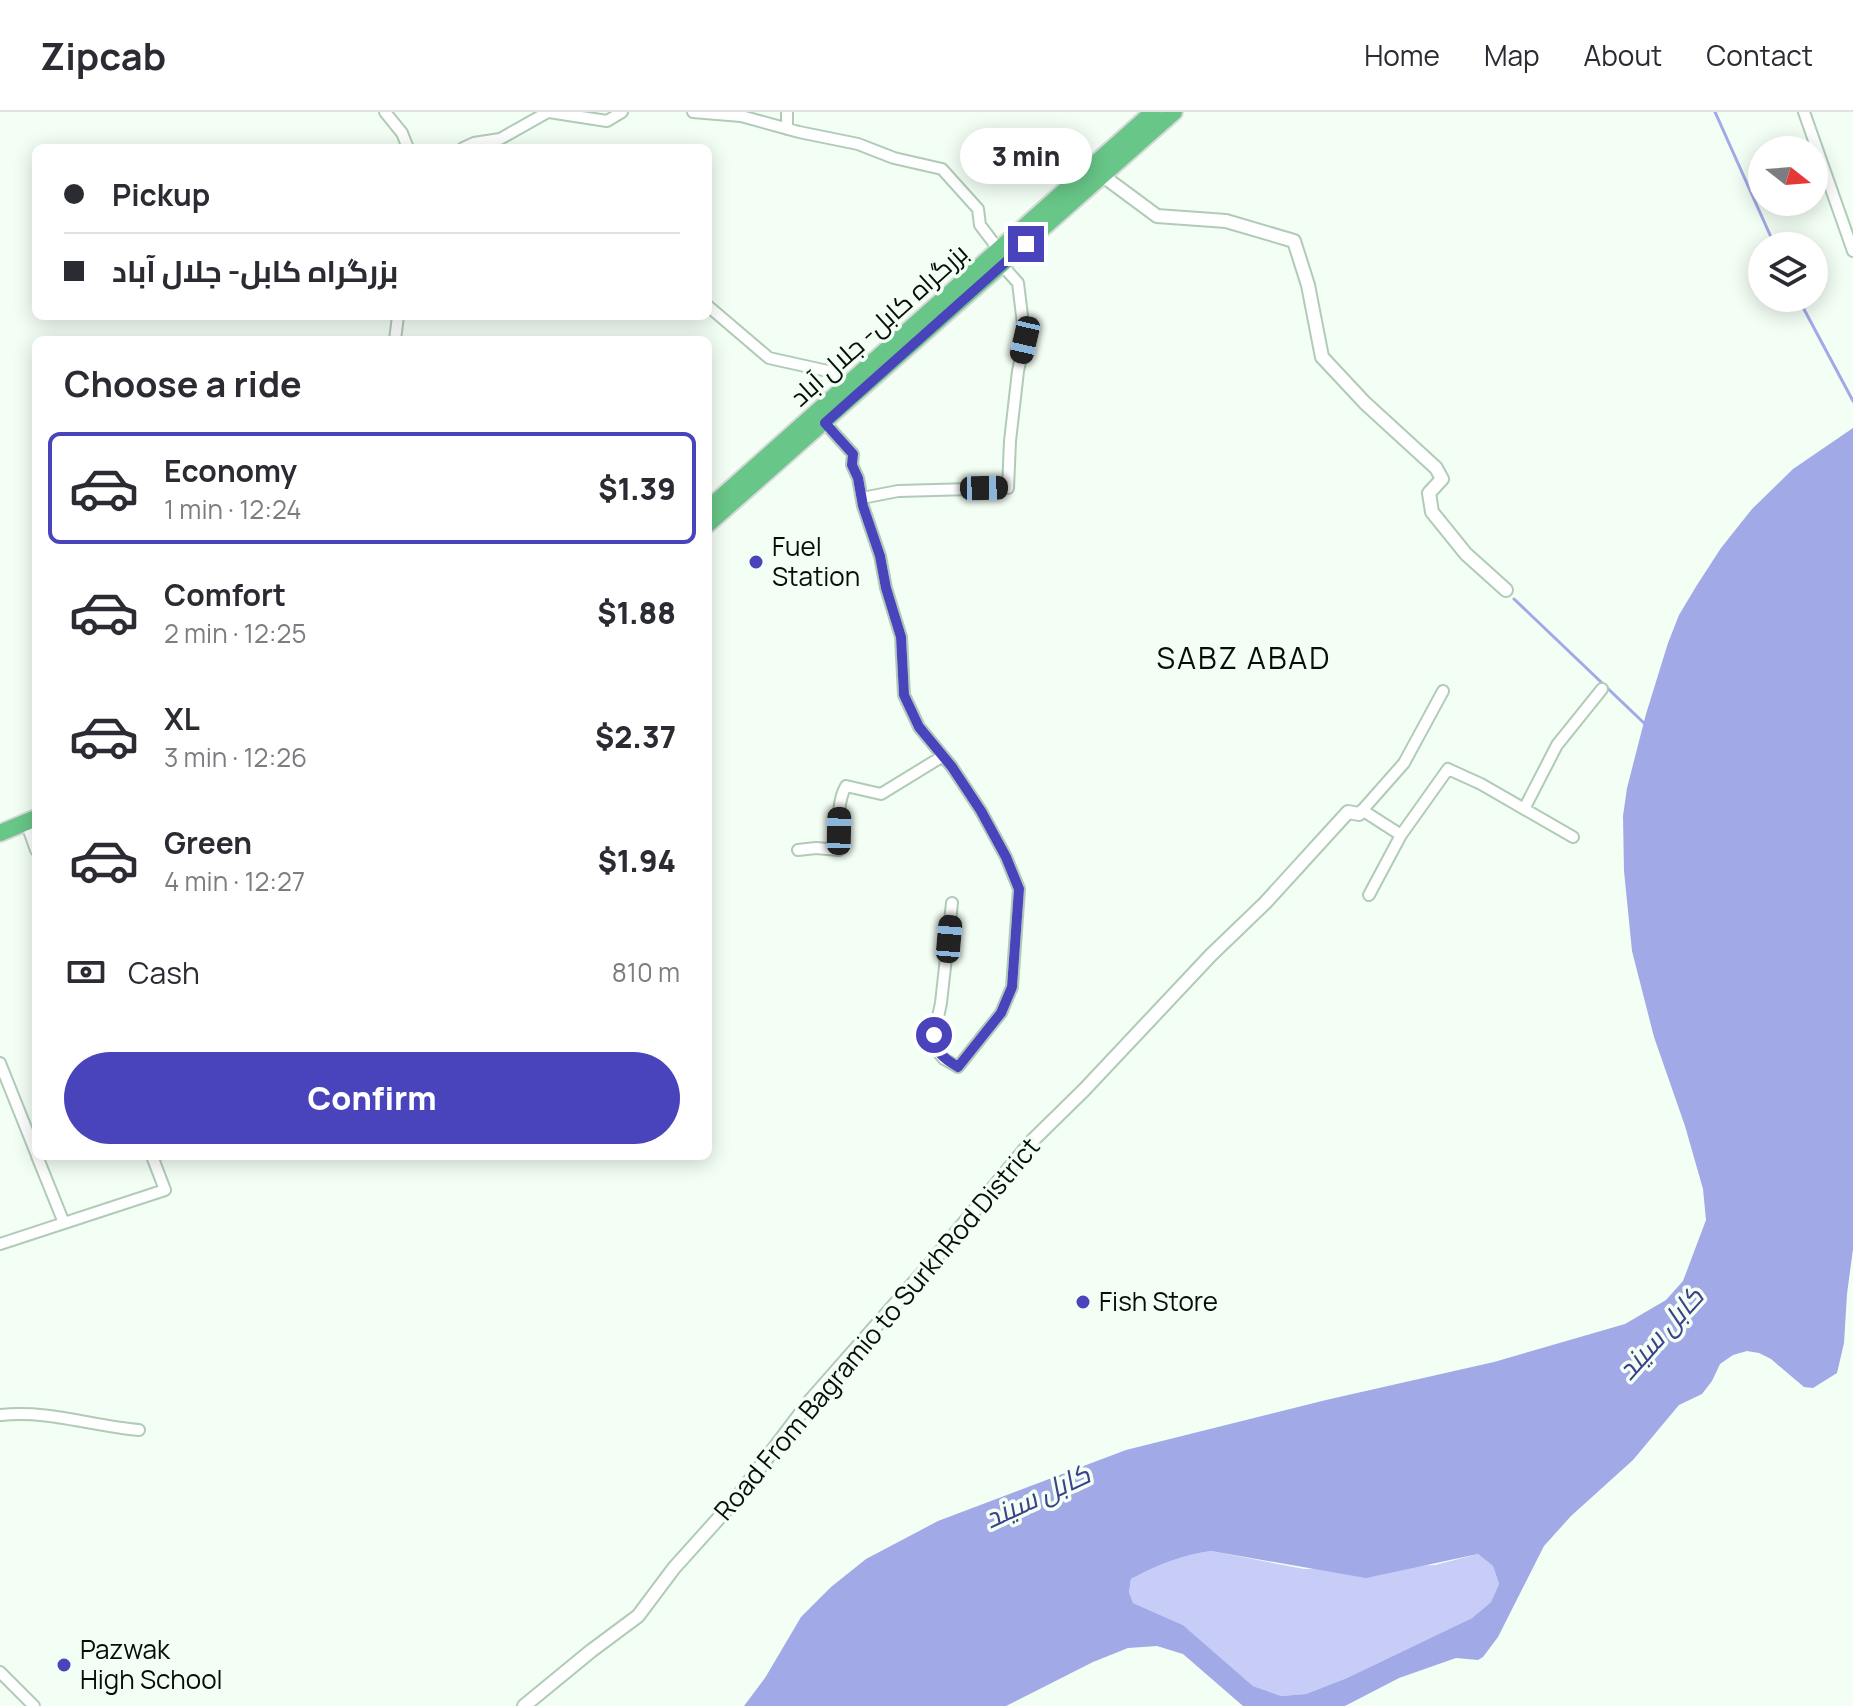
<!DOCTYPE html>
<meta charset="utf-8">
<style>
body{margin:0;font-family:Manrope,Cairo,sans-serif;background:#f2f2f3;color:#2b2b33;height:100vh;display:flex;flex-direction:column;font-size:30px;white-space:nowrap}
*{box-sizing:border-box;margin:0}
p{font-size:26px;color:#7c7c81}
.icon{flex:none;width:44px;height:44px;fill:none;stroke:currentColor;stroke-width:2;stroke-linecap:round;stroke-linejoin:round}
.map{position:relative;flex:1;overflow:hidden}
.details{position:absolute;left:32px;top:224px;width:680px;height:824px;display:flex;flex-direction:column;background:#fff;border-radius:12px;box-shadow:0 4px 20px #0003}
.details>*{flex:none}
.top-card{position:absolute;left:32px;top:32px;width:680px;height:176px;border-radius:12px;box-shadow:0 4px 20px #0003;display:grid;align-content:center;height:176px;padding:0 32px;background:#fff}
.needle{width:52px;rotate:107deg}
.fabs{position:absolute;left:1748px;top:24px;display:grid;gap:16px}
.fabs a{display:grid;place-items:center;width:80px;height:80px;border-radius:50%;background:#fff;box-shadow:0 4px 20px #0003;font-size:40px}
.end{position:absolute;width:36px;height:36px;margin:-18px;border:10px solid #4944bb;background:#fff;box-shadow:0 0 0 4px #fff}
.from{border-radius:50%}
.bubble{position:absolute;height:56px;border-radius:28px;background:#fff;box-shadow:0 4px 20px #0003;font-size:26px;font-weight:800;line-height:56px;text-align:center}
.car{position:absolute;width:24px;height:48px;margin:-24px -12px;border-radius:10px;box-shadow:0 0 6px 2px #0007;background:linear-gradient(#222 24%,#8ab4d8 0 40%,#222 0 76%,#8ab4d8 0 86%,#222 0)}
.top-card b{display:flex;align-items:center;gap:28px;height:76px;font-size:30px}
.top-card b+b{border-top:2px solid #e1e1e2}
.top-card i{width:20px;height:20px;background:#2b2b33}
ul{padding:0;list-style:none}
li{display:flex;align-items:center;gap:24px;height:112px;margin:0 16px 12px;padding:0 16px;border:4px solid transparent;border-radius:12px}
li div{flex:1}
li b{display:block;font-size:30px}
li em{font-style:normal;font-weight:800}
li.current{border-color:#4944bb}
li>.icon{width:72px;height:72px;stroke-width:1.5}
h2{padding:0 32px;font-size:36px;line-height:96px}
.pay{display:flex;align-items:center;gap:20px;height:88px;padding:0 32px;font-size:30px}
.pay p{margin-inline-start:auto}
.action{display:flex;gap:16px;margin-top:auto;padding:16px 32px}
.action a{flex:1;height:92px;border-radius:48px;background:#4944bb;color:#fff;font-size:32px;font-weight:800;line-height:92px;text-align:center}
header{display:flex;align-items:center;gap:48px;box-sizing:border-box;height:112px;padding:0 40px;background:#fff;border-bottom:2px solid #e1e1e2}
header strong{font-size:38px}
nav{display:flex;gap:44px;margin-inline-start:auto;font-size:28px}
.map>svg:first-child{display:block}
.green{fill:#c7cdf7}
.water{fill:#a1a9e7;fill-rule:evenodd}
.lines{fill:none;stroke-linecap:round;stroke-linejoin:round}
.stream{stroke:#a1a9e7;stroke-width:3}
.minor-casing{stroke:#b0cbb6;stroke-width:14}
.tertiary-casing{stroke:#b0cbb6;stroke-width:16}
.trunk-casing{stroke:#d7d8d7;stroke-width:20}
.minor{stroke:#fff;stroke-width:10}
.tertiary{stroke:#fff;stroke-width:12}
.trunk{stroke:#68c688;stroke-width:16}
.route{stroke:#4944bb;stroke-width:10}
.poi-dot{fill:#4944bb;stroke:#f3fef5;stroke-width:3}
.labels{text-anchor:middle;stroke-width:7;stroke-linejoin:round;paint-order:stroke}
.street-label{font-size:26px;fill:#050e07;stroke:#f3fef5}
.poi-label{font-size:26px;fill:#050e07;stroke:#f3fef5;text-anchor:start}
.water-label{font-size:28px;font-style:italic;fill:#3e4089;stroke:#f3fef5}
.quarter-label{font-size:30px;letter-spacing:2px;fill:#050e07;stroke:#f3fef5}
</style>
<header>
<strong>Zipcab</strong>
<nav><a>Home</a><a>Map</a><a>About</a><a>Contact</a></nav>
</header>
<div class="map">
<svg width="1853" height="1594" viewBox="0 0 1853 1594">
<rect width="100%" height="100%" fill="#f3fef5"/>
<!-- green -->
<path class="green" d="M1211,1439l93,18 131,-4 43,-11 15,12 6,18 -8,18 -19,16 -125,60 -41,16 -25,2 -28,-10 -70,-61 -50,-22 -4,-11 2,-13c26,-14 51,-24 80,-28z"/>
<!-- water -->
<path class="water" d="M1853,316v821l-6,45 -3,49 -7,30 -24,15 -9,-1 -33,-28 -12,-6 -12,-2 -14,4 -13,9 -8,17 -10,13 -23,11 -46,55 -62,56 -27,30 -46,91 -15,20 -5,3 -22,-2 -57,20 -54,28h-102l-60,-52 -26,-8 -29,2 -35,14 -87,44h-262l21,-28 36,-61 30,-30 35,-28 72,-38 188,-71 200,-50 168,-38 131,-38 41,-24 17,-19 23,-61 -3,-31 -18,-63 -31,-89 -22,-86 -8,-80 -1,-55 4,-28 19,-74 22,-71 11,-28 18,-30 24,-37 31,-39 41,-40zM1211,1439l155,27 112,-24 15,12 6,18 -8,18 -19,16 -125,60 -41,16 -25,2 -28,-10 -70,-61 -50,-22 -4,-11 2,-13c26,-14 51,-24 80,-28z"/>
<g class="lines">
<!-- stream -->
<path class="stream" d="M1715,0l60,134
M1798,186l55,103
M1514,487l130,124"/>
<defs>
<path id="minor" d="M385,0l17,21 6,15
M549,0l58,9 15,-9
M693,0l48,4 58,16 59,12 36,14 48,11 36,40 2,16 19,25
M1804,0l49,139
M787,17v-17
M463,36l11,-5 26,-4 48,-27
M708,194l61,52 63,14 16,17
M395,228l3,-24
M825,311l28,31 -1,11 6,13 5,28 17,50 6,32 15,49 3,58 15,32 33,40 29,44 25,46 13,32 -7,98 -11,26 -43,54 -14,-8 -9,-11 -1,-13 7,-32 11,-100
M862,386l36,-7 110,-3 2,-47 8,-70 7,-31 -7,-57 -16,-18
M1524,697l33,-64 45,-56
M1362,698l39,25
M1359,702l45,-51 39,-72
M26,710l10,28
M798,738l18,-2 23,2c0,-20 -3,-47 7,-64l35,8 62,-38
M1369,783l32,-60 47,-66 33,15 92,53
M0,951l36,90
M37,1044l27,67
M0,1132l165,-54 -13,-34
M1,1303c48,-5 91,11 138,15
M0,1560l34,34"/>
<path id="tertiary" d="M1103,64l54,40 69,5 68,20 14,44 14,72 43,46 71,65 6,11 -13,14 3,19 34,42 40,36
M524,1594l67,-55 47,-35 36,-48 62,-69 74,-98 117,-133 104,-126 53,-52 127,-135 54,-52 83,-91 11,2"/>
<path id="trunk" d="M708,397l445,-397
M708,412l466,-412
M0,721l36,-15"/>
</defs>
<!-- minor casing -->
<use href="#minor" class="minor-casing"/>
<!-- tertiary casing -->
<use href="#tertiary" class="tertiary-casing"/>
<!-- trunk casing -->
<use href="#trunk" class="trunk-casing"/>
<!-- minor -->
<use href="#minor" class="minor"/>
<!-- tertiary -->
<use href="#tertiary" class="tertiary"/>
<!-- trunk -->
<use href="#trunk" class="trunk"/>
</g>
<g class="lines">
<!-- route -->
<path class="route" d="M934,923c1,17 9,23 24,32l43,-54 11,-26 7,-98 -13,-32 -25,-46 -29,-44 -33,-40 -15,-32 -3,-58 -15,-49 -6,-32 -17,-50 -5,-28 -6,-13 1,-11 -28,-31 201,-179"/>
</g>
<!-- markers -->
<g class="poi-dot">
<circle cx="756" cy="450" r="8"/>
<circle cx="1083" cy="1190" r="8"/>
<circle cx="64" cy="1553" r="8"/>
</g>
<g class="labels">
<!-- street labels -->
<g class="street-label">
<text transform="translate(879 213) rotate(-42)" y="9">بزرگراه کابل- جلال آباد</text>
<text transform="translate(877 1217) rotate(-50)" y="9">Road From Bagramio to SurkhRod District</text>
</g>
<!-- poi labels -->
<g class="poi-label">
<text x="772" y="444">Fuel<tspan x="772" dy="30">Station</tspan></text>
<text x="1099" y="1199">Fish Store</text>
<text x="80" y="1547">Pazwak<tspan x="80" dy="30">High School</tspan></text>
</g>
<!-- water labels -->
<g class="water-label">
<text transform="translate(1660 1221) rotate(-48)" y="10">کابل سيند</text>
<text transform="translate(1037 1384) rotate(-25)" y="10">کابل سيند</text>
</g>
<!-- quarter labels -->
<g class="quarter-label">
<text x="1244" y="557">SABZ ABAD</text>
</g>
</g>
</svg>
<div class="fabs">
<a><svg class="needle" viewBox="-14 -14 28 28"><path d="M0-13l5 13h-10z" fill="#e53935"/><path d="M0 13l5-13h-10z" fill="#7c7c81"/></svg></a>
<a><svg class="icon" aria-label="layers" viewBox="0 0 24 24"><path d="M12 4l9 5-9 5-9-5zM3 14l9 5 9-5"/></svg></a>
</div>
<i class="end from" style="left:934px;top:923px"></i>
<i class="end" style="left:1026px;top:132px"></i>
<div class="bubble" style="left:960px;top:16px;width:132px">3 min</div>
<i class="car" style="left:1025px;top:228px;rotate:193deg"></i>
<i class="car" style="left:984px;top:376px;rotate:89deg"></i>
<i class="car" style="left:839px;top:719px;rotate:1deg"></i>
<i class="car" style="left:949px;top:827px;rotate:5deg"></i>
<div class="top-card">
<b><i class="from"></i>Pickup</b>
<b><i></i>بزرگراه کابل- جلال آباد</b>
</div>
<section class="details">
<h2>Choose a ride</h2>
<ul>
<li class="current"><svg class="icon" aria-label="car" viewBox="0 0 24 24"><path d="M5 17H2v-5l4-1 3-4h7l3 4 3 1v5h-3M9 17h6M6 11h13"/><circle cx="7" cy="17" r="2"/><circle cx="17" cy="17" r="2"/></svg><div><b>Economy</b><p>1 min · 12:24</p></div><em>$1.39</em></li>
<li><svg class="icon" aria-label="car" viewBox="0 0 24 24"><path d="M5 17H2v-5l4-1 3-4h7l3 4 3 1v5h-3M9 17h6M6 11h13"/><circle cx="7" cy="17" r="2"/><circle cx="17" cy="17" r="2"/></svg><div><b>Comfort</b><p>2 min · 12:25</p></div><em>$1.88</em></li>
<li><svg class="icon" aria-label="car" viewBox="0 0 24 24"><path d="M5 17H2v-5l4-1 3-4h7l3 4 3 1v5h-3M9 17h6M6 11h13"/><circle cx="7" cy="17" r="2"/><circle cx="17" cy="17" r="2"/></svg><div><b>XL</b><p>3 min · 12:26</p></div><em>$2.37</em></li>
<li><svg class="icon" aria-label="car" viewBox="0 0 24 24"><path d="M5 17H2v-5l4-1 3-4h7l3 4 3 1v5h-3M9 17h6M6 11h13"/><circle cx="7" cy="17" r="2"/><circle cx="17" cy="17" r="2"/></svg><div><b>Green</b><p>4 min · 12:27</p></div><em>$1.94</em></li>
</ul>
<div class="pay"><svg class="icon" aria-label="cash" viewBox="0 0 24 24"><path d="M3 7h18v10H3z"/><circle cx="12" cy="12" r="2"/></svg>Cash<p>810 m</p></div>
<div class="action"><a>Confirm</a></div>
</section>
</div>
